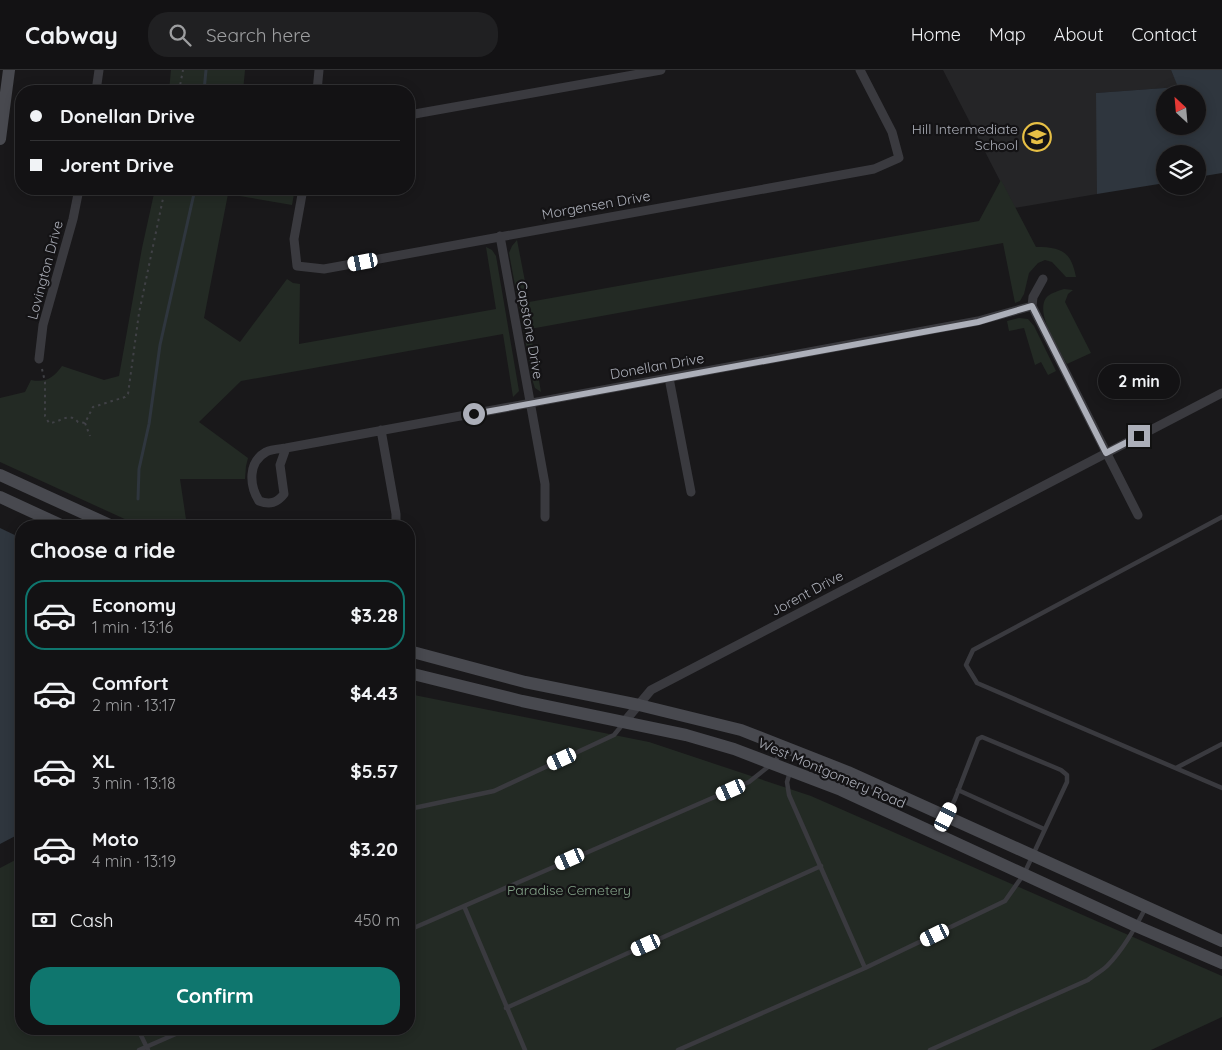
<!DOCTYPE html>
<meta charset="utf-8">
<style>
body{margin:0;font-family:Quicksand,sans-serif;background:#202022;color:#f1f3f6;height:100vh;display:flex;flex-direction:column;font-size:19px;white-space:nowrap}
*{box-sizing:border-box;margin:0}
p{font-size:16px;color:#9d9ea0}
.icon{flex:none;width:28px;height:28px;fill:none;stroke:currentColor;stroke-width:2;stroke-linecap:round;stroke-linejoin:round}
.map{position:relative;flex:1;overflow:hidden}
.panel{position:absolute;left:15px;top:450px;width:400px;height:515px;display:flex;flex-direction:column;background:#131214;border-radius:20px;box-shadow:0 2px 12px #0003,0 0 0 1px #323234}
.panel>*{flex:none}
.banner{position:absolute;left:15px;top:15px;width:400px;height:110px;border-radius:20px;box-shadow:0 2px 12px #0003,0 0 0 1px #323234;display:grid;align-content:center;height:110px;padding:0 15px;background:#131214}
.needle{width:32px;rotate:334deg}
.fabs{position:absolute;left:1156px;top:15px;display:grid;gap:10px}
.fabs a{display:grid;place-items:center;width:50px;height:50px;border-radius:50%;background:#131214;box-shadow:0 2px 12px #0003,0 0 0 1px #323234;font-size:25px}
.end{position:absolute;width:22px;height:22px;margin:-11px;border:6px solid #acafb9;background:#111;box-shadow:0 0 0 2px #111}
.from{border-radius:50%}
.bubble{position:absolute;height:35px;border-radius:18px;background:#131214;box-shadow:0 2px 12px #0003,0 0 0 1px #323234;font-size:16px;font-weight:700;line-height:35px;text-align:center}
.car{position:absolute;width:15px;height:30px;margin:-15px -8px;border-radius:6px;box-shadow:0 0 4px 1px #0007;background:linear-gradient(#fff 24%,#345 0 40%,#fff 0 76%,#345 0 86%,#fff 0)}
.banner b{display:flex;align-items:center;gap:18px;height:48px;font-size:19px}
.banner b+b{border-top:1px solid #323234}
.banner i{width:12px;height:12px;background:#f1f3f6}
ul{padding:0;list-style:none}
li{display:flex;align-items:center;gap:15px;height:70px;margin:0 10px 8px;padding:0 5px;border:2px solid transparent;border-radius:20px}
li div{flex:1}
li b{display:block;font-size:19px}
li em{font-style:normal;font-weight:700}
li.current{border-color:#0f766e}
li>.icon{width:45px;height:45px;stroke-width:1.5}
h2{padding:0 15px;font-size:22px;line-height:60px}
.pay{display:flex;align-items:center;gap:12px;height:55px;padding:0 15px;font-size:19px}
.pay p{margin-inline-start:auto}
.button{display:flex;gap:10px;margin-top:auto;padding:10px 15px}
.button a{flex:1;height:58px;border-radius:20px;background:#0f766e;color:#fff;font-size:20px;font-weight:700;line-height:58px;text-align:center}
header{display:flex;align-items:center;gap:30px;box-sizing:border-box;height:70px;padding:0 25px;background:#131214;border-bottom:1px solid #323234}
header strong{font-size:24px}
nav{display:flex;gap:28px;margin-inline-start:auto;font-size:18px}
.search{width:350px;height:45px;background:#202022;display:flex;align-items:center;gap:12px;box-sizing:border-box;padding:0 18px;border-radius:20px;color:#9d9ea0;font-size:19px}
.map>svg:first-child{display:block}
.built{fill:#252527}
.green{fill:#232a24}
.water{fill:#2f363e;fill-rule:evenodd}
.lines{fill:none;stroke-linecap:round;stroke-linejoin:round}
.stream{stroke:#2f363e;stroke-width:3}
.path{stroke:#404146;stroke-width:2;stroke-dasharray:2.5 4;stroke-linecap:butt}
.lane{stroke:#3a3a3f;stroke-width:4.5}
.street{stroke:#3a3a3f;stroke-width:9}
.secondary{stroke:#48494f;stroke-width:12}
.route{stroke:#acafb9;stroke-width:6}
.labels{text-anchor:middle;stroke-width:4.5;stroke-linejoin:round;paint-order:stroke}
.poi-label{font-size:14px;fill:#acafb9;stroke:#141315;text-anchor:end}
.street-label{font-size:14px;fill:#acafb9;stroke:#141315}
.park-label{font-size:14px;fill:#84a389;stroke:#141315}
</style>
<header>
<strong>Cabway</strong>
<div class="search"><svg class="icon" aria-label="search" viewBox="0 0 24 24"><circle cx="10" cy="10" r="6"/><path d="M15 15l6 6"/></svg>Search here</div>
<nav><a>Home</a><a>Map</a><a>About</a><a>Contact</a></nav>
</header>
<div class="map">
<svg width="1222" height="980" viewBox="0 0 1222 980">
<rect width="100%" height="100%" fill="#19181a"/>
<!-- built -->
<path class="built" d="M943,0h228l8,17 -82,6v101l-83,14z"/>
<!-- green -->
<path class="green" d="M171,0h74l-2,21h-74z
M1001,110l35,67c25,0 35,4 40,30h-10l-14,-15 -7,-2 -7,3 -9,10 -5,21 -4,7 -5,2 -12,-60 -473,86 11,63 -6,-4 -2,-6 -24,-129 3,-7 5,-6 12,62 450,-81z
M155,119h109l30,5 -2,11 -64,-11 -24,124 36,24 47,-63 6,4 7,1 -1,60 197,-35 -10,-62 6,3 4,6 23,135 -6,6 -10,-63 -262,47 -42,41 49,36 -2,8 -1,13h-65l7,47h-47l-140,-64v-64l25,-6 6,-12c15,3 22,-2 31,-14l42,14 15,-4 23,-128z
M1064,219l9,1 -5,4 -3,8 26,51 -24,11c-8,-15 -32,-50 -21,-66 4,-5 12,-7 18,-9z
M1019,248l9,1 6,7 22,45 -8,4 -7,-13 -6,3 -11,-37 -15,3 -2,-10z
M409,624l240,48 162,54 411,180v41l-71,33h-1151v-182l21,-11v172h388z"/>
<!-- water -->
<path class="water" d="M1171,0h51v103l-24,4v-23h-33v29l-68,11 -1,-101 82,-6zM1165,24h33v32h-33z
M0,458l21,10v295l-21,11z"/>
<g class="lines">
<!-- stream -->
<path class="stream" d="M204,21l2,-21
M138,429l1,-30 10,-45 11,-79 35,-156"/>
<!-- path -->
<path class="path" d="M179,21l4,-21
M42,299l3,13v34l4,7c11,0 20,-12 29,-1l7,1 8,-16 32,-10 3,-3 11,-81 26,-124
M85,353l5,13"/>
<!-- lane -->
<path class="lane" d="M1222,447l-249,133 -7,15 11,18 245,105
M1176,698l46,-24
M790,702l-3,10 2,13 76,173
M958,720l86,39
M409,739l85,-18 120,-56 9,-11
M464,836l61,144
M409,860l340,-148 24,-19 13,-15
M506,938l315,-142
M138,959l10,21
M139,980l48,-21
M678,980l187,-82 140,-67 19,-27 43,-92v-7l-6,-5 -79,-33 -4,2 -23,60 -8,16
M930,980l158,-70c6,-5 14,-9 19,-14 16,-16 28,-38 38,-57"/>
<!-- street -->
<path class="street" d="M96,21l3,-21
M317,21l2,-21
M409,45l252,-45
M303,119l-9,50 3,27 27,3 550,-100 25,-11 -7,-26 -32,-62
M500,166l45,248v33
M1043,209l-10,18 -1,9 106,209
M39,289l4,-34 30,-106 6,-30
M669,308l22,114
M381,360l15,84v12
M286,378l-6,17 4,29c-7,9 -14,11 -25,7 -10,-16 -11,-39 7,-49 6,-3 13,-3 20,-4l692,-127 54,-15
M625,651l26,-31 571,-297"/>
<!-- secondary -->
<path class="secondary" d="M0,69l9,-69
M0,405l112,51
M0,427l63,29
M409,581l116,31 114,23 102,25 107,42 374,169
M409,603l113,28 164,34 48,14 107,41 295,136 86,37"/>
</g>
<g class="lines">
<!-- route -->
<path class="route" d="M474,344l504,-92 54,-16 74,147 33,-17"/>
</g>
<!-- icons -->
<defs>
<symbol id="school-ring" viewBox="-11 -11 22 22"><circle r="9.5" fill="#141315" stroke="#e6bf45" stroke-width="1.5"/><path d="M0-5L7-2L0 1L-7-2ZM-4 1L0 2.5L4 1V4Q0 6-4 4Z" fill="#e6bf45"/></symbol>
</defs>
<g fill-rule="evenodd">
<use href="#school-ring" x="1021" y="51" width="32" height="32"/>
</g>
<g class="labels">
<!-- poi labels -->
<g class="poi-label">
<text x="1018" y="64">Hill Intermediate<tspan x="1018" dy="16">School</tspan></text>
</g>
<!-- street labels -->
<g class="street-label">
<text transform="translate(596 135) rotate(-10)" y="5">Morgensen Drive</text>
<text transform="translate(45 200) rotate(-75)" y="5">Lovington Drive</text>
<text transform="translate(530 260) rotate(80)" y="5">Capstone Drive</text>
<text transform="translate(657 296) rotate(-10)" y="5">Donellan Drive</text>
<text transform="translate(807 523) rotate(-28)" y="5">Jorent Drive</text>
<text transform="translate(832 703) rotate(23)" y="5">West Montgomery Road</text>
</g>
<!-- park labels -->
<g class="park-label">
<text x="569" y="825">Paradise Cemetery</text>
</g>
</g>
</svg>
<div class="fabs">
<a><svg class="needle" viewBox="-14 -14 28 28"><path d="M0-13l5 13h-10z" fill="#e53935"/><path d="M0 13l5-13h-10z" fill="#9d9ea0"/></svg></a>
<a><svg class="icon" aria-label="layers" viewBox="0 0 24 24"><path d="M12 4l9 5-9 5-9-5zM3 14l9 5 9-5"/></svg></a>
</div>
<i class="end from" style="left:474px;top:344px"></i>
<i class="end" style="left:1139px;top:366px"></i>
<div class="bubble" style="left:1098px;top:294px;width:82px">2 min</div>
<i class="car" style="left:363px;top:192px;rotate:259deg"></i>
<i class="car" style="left:562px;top:689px;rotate:245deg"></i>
<i class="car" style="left:731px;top:720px;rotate:246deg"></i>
<i class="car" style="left:946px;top:747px;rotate:27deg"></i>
<i class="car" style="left:570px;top:789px;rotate:246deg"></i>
<i class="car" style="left:935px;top:865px;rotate:244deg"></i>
<i class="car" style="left:646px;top:875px;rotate:246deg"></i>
<div class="banner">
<b><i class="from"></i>Donellan Drive</b>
<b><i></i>Jorent Drive</b>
</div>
<section class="panel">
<h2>Choose a ride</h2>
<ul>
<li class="current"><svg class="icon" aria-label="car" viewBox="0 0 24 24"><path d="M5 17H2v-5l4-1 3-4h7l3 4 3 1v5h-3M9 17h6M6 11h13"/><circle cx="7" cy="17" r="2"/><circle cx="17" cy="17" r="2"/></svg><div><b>Economy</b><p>1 min · 13:16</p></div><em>$3.28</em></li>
<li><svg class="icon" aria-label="car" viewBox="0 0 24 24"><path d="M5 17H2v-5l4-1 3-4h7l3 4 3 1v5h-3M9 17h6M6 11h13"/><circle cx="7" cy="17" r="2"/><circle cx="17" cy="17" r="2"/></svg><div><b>Comfort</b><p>2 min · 13:17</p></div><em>$4.43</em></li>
<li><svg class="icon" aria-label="car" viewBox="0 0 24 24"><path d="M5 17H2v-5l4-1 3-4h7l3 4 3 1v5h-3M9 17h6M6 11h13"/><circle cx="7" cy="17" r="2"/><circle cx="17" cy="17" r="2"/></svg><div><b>XL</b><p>3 min · 13:18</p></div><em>$5.57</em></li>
<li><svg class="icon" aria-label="car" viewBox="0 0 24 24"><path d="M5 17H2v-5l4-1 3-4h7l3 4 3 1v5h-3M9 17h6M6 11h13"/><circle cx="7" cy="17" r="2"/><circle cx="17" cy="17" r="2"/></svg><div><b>Moto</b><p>4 min · 13:19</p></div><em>$3.20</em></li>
</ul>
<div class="pay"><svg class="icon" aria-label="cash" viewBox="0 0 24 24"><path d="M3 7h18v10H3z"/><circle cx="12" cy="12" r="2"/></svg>Cash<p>450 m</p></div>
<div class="button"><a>Confirm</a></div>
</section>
</div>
